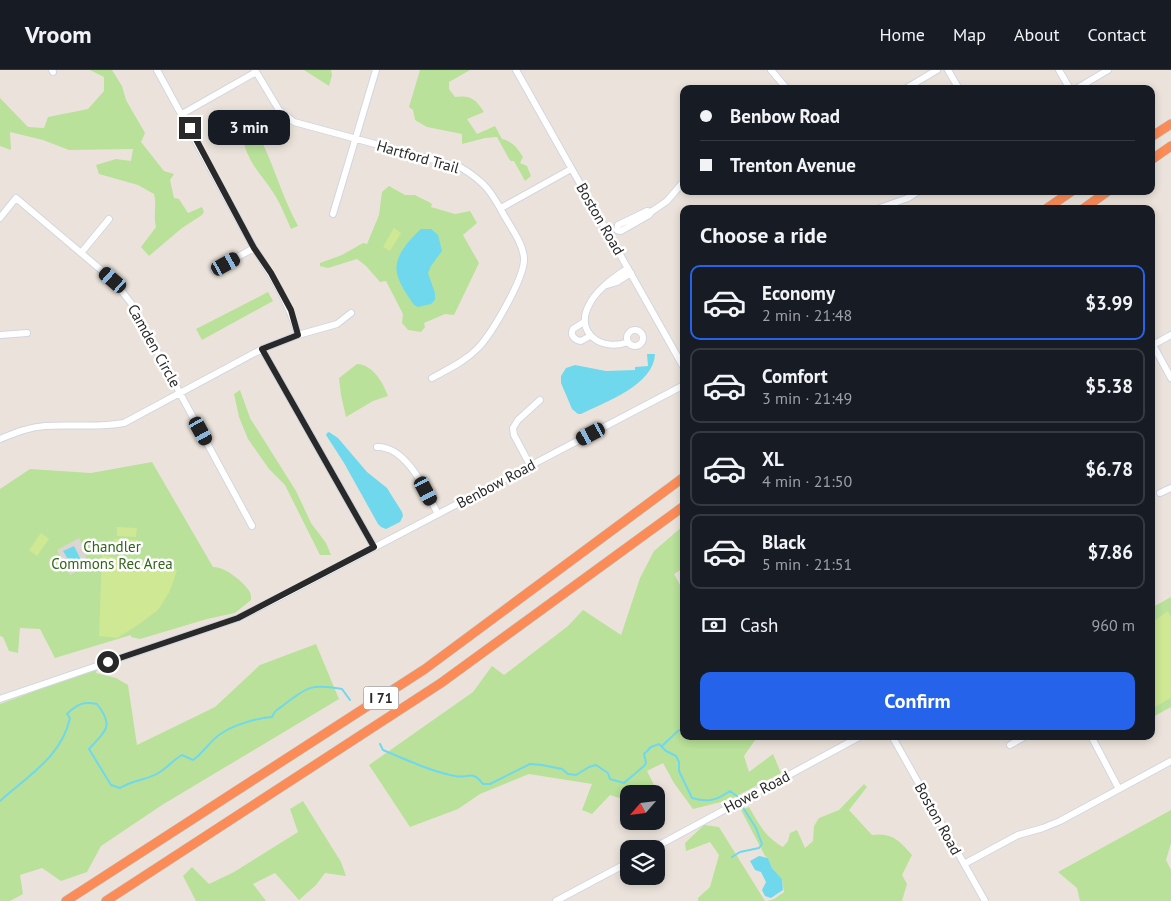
<!DOCTYPE html>
<meta charset="utf-8">
<style>
body{margin:0;font-family:"PT Sans",sans-serif;background:#242831;color:#f1f3f6;height:100vh;display:flex;flex-direction:column;font-size:19px;white-space:nowrap}
*{box-sizing:border-box;margin:0}
p{font-size:16px;color:#9ea1a6}
.icon{flex:none;width:28px;height:28px;fill:none;stroke:currentColor;stroke-width:2;stroke-linecap:round;stroke-linejoin:round}
.map{position:relative;flex:1;overflow:hidden}
.drawer{position:absolute;left:680px;top:135px;width:475px;height:535px;display:flex;flex-direction:column;background:#171b24;border-radius:10px;box-shadow:0 2px 8px #0003}
.drawer>*{flex:none}
.banner{position:absolute;left:680px;top:15px;width:475px;height:110px;border-radius:10px;box-shadow:0 2px 8px #0003;display:grid;align-content:center;height:110px;padding:0 20px;background:#171b24}
.needle{width:32px;rotate:242deg}
.buttons{position:absolute;left:620px;top:715px;display:grid;gap:10px}
.buttons a{display:grid;place-items:center;width:45px;height:45px;border-radius:10px;background:#171b24;box-shadow:0 2px 8px #0003;font-size:25px}
.end{position:absolute;width:22px;height:22px;margin:-11px;border:6px solid #292929;background:#fff;box-shadow:0 0 0 2px #fff}
.from{border-radius:50%}
.bubble{position:absolute;height:35px;border-radius:10px;background:#171b24;box-shadow:0 2px 8px #0003;font-size:16px;font-weight:600;line-height:35px;text-align:center}
.car{position:absolute;width:15px;height:30px;margin:-15px -8px;border-radius:6px;box-shadow:0 0 4px 1px #0007;background:linear-gradient(#222 24%,#8ab4d8 0 40%,#222 0 76%,#8ab4d8 0 86%,#222 0)}
.banner b{display:flex;align-items:center;gap:18px;height:48px;font-size:19px}
.banner b+b{border-top:1px solid #363941}
.banner i{width:12px;height:12px;background:#f1f3f6}
ul{padding:0;list-style:none}
li{display:flex;align-items:center;gap:15px;height:75px;margin:0 10px 8px;padding:0 10px;border:2px solid #363941;border-radius:10px}
li div{flex:1}
li b{display:block;font-size:19px}
li em{font-style:normal;font-weight:600}
li.active{border-color:#2563eb}
li>.icon{width:45px;height:45px;stroke-width:1.5}
h2{padding:0 20px;font-size:22px;line-height:60px}
.pay{display:flex;align-items:center;gap:12px;height:55px;padding:0 20px;font-size:19px}
.pay p{margin-inline-start:auto}
.primary-button{display:flex;gap:10px;margin-top:auto;padding:10px 20px}
.primary-button a{flex:1;height:58px;border-radius:10px;background:#2563eb;color:#fff;font-size:20px;font-weight:600;line-height:58px;text-align:center}
header{display:flex;align-items:center;gap:30px;box-sizing:border-box;height:70px;padding:0 25px;background:#171b24;border-bottom:1px solid #363941}
header strong{font-size:24px}
nav{display:flex;gap:28px;margin-inline-start:auto;font-size:18px}
.map>svg:first-child{display:block}
.green{fill:#b9e199}
.pitch{fill:#cee894}
.plaza{fill:#dcd6d2}
.water{fill:#70d8ec}
.lines{fill:none;stroke-linecap:round;stroke-linejoin:round}
.stream{stroke:#70d8ec;stroke-width:2}
.minor-casing{stroke:#d1d6e2;stroke-width:8}
.highway-casing{stroke:#c3c3c3;stroke-width:10}
.minor{stroke:#fff;stroke-width:6}
.highway{stroke:#fb8c57;stroke-width:9}
.route{stroke:#292929;stroke-width:6}
.labels{text-anchor:middle;stroke-width:5;stroke-linejoin:round;paint-order:stroke}
.shield{fill:#fff;stroke:#696969;stroke-width:1}
.shield-label{font-size:14px;font-weight:bold;fill:#292929}
.street-label{font-size:15px;fill:#292929;stroke:#fff}
.park-label{font-size:15px;fill:#32651b;stroke:#fff}
</style>
<header>
<strong>Vroom</strong>
<nav><a>Home</a><a>Map</a><a>About</a><a>Contact</a></nav>
</header>
<div class="map">
<svg width="1171" height="831" viewBox="0 0 1171 831">
<rect width="100%" height="100%" fill="#ebe3db"/>
<!-- green -->
<path class="green" d="M90,0h22l10,16 4,14 19,33 -4,9 23,29 10,3 -4,6 4,18 5,1 9,14 14,-6 2,5 -2,3 -20,13 -33,28 -8,-9 15,-20c-3,-12 1,-22 -2,-33l-16,-9 -39,-11 -3,-9 20,-6 15,2 2,-12 -64,1 -26,-10 -33,-8 1,18 -11,-4v-48l28,29 16,1 4,-11 40,-8 16,-18v-14z
M304,0h27l1,5 -3,11z
M420,0h50l-21,12v7l6,8c15,-2 20,1 29,15l-17,7 10,15 18,-8 7,13c10,2 16,10 21,18l-3,6 7,3 4,10 -6,5 -11,-20h-3l-2,-2 -12,-22 -12,1 -23,6v-10l-35,-7 -12,-7 -2,-10 -4,-3z
M256,60c17,31 25,65 42,96l-7,3c-5,-11 -9,-22 -15,-32 -12,-21 -28,-32 -33,-58z
M389,116l16,9h10c6,4 12,5 17,9l-1,3 24,7 15,-3 7,12 -14,12 16,28 -25,52 -9,-1 -21,9 1,4 -4,5 -13,-2 -6,-7 1,-9 -17,-33 -6,1 -14,-16 -9,-7 -29,9 -8,-2v-3l22,-8 21,-12 4,1 12,-29 3,-23z
M268,222l5,9 -71,39 -6,-11z
M357,294c16,1 26,18 31,32l-15,5 -27,16 -5,-22 -2,-17z
M240,320l10,28 46,73 15,32 15,20 5,12h-11l-35,-70 -16,-16 -21,-30 -9,-22 -5,-23z
M152,392l61,105c11,-1 31,15 37,25 1,2 1,5 1,8l-16,13 -28,6 -67,20 -9,-2v-2l-76,23 -15,-29 -20,-1 -2,25 -9,-2 -6,-14 -3,-1v-147l30,-20 61,4z
M684,455v43l-10,6 10,18v144h74l-14,20 5,16 24,-18 8,19 -52,27 -36,9 -19,-26 -11,-20 -16,8 8,16 -8,7h-18v7l-19,-6 -18,19 -10,-4 10,-26 -63,-10 -49,20 -22,15 -48,18 -41,-62 104,-73 19,-26 12,9 64,-49 15,-16 38,25 19,-57 14,-27z
M1171,527v110l-20,11v-110z
M316,574l23,55 -177,106 -61,41 -14,26 -26,9 -19,-13 -22,7 3,19 -13,7h-10v-197l97,-36 -1,5 20,5 12,7 9,60 78,-38 45,-42z
M864,714l3,3 -18,23 23,25c20,-3 28,6 40,20l-10,20 5,9 -5,17h-135l7,-2 10,-7 -2,-13 -10,-11 -4,-10 -3,-2 -24,-46 8,-3c10,17 16,30 34,40l5,-6 2,-8 7,-3 8,18 8,-7 1,-15 5,-8 20,-8z
M303,731l38,61 5,14 -21,-3 -9,12 -17,15 -24,-27 -22,11 13,17h-70l-13,-25 9,-9 17,17 25,-12 64,-40 -8,-23z
M1171,740v33l-5,17 5,10v31h-91l-3,-13 -19,-16z
M704,755l15,2 46,74h-67v-3l12,-11 9,-32 -9,-13 -24,9 -1,-8z"/>
<!-- pitch -->
<path class="pitch" d="M394,158l7,5 -11,18 -7,-4z
M117,457l20,1 -1,9 -19,-1z
M41,463l8,6 -12,17 -8,-6z
M114,469l24,1v12l-24,-1z
M102,485l75,15 -7,21 -12,19 -20,15 -21,13 -18,-2z
M1168,541l3,6v81l-20,11v-86z"/>
<!-- plaza -->
<path class="plaza" d="M79,468l8,16 -2,1 5,9 -20,11 -13,-25z"/>
<!-- water -->
<path class="water" d="M421,159h10l7,6 4,16 -11,15 -3,7 7,20v7l-4,4 -13,3 -4,-2c-6,-9 -15,-21 -17,-32 -4,-16 13,-34 24,-44z
M647,284h8c-1,31 -50,48 -74,60h-3l-6,-5 -11,-26v-7l5,-8 9,-3 31,6 29,-1v-3l13,-1z
M329,362l9,6 29,34 20,16 15,24 1,4 -3,6 -14,7 -5,-2 -3,-3 -34,-61 -18,-28 1,-2z
M74,476l8,16 -9,5 -10,-16z
M759,786l9,2 4,10 10,11 1,11 -12,8 -6,-2 -3,-6 4,-8 -5,-10 -6,-2 -5,-9z"/>
<g class="lines">
<!-- stream -->
<path class="stream" d="M380,674l3,6c24,10 47,21 72,26 14,3 16,-7 28,8h7l40,-20 12,1 20,4 6,5 8,1 13,-8 7,-2 12,8 2,6 14,4 20,-17 2,-3 -2,-9 7,-7 8,-3 7,7 10,5 3,6v9l13,27c16,5 25,2 38,-7l8,6
M662,676l17,-16 5,2
M0,731c28,-25 62,-45 70,-83l-3,-4c10,-10 17,-13 30,-10 18,23 8,27 -8,45l22,36 9,3c12,-8 28,-8 40,-16 8,-5 13,-12 22,-17l11,5c11,-7 17,-20 29,-27 12,-8 35,-15 50,-16 4,-9 6,-7 13,-13 23,-18 27,-20 57,-15l8,11
M732,787l8,-5 19,-4 3,-4 -6,-16 -14,-22"/>
<defs>
<path id="minor" d="M52,0l1,2
M157,0l97,178c19,29 34,53 44,87
M255,0l24,40 15,12 166,45c25,15 31,24 45,50 7,12 18,27 19,41 1,20 -33,77 -47,91 -13,13 -29,20 -45,29
M516,0l168,298
M771,0l16,19
M948,0l11,19
M1059,0l11,19
M905,19l32,-19
M1076,19l32,-19
M182,44l74,-42
M501,138l70,-39
M877,139l31,-11 11,-7
M651,142l-4,-1 -29,14 -1,5 4,1 28,-16 2,-3 16,-11 17,-20
M333,144l43,-144
M0,148l16,-20 97,82 18,23 121,223
M81,183l28,-34
M628,198c-14,9 -32,22 -39,37 -15,28 13,47 39,37
M214,200l40,-22
M607,215l10,-3 14,-9
M584,252l-11,7c-3,6 1,11 8,12l9,-5
M627 268a8 8 0 1 1 16 0a8 8 0 1 1-16 0Z
M0,265l27,-2
M1153,275l18,33
M1151,276l20,-11
M262,279l112,198
M0,369c15,-6 29,-12 45,-13 28,-2 51,2 79,-3l138,-74 36,-14 39,-11 14,-11
M377,377c30,-1 49,45 61,67
M530,395l-16,-30 -1,-7 5,-8 22,-20
M1160,423l11,-5
M0,629l238,-81 40,-20 406,-213
M892,666l93,165
M1091,666l28,53
M1010,675l16,-9
M652,779l209,-113
M964,794l54,-29 25,-7 17,-7 111,-60
M556,831l73,-39"/>
<path id="highway" d="M1151,67l20,-13
M1151,90l20,-14
M1046,139l26,-18
M1083,139l25,-18
M66,831l359,-232 259,-192
M106,831l335,-218 243,-177"/>
</defs>
<!-- minor casing -->
<use href="#minor" class="minor-casing"/>
<!-- highway casing -->
<use href="#highway" class="highway-casing"/>
<!-- minor -->
<use href="#minor" class="minor"/>
<!-- highway -->
<use href="#highway" class="highway"/>
</g>
<g class="lines">
<!-- route -->
<path class="route" d="M108,592l130,-44 136,-71 -112,-198 36,-14 -7,-25 -20,-37 -17,-25 -64,-120"/>
</g>
<g class="labels">
<!-- shield labels -->
<rect class="shield" x="363.5" y="616.5" width="35" height="23" rx="4"/>
<g class="shield-label">
<text x="381" y="633">I 71</text>
</g>
<!-- street labels -->
<g class="street-label">
<text transform="translate(418 87) rotate(16)" y="5">Hartford Trail</text>
<text transform="translate(600 149) rotate(60)" y="5">Boston Road</text>
<text transform="translate(154 276) rotate(61)" y="5">Camden Circle</text>
<text transform="translate(496 414) rotate(-28)" y="5">Benbow Road</text>
<text transform="translate(757 722) rotate(-28)" y="5">Howe Road</text>
<text transform="translate(938 749) rotate(61)" y="5">Boston Road</text>
</g>
<!-- park labels -->
<g class="park-label">
<text x="112" y="482">Chandler<tspan x="112" dy="17">Commons Rec Area</tspan></text>
</g>
</g>
</svg>
<div class="buttons">
<a><svg class="needle" viewBox="-14 -14 28 28"><path d="M0-13l5 13h-10z" fill="#e53935"/><path d="M0 13l5-13h-10z" fill="#9ea1a6"/></svg></a>
<a><svg class="icon" aria-label="layers" viewBox="0 0 24 24"><path d="M12 4l9 5-9 5-9-5zM3 14l9 5 9-5"/></svg></a>
</div>
<i class="end from" style="left:108px;top:592px"></i>
<i class="end" style="left:190px;top:58px"></i>
<div class="bubble" style="left:208px;top:40px;width:82px">3 min</div>
<i class="car" style="left:226px;top:194px;rotate:61deg"></i>
<i class="car" style="left:113px;top:210px;rotate:311deg"></i>
<i class="car" style="left:201px;top:361px;rotate:151deg"></i>
<i class="car" style="left:591px;top:364px;rotate:242deg"></i>
<i class="car" style="left:426px;top:421px;rotate:152deg"></i>
<div class="banner">
<b><i class="from"></i>Benbow Road</b>
<b><i></i>Trenton Avenue</b>
</div>
<section class="drawer">
<h2>Choose a ride</h2>
<ul>
<li class="active"><svg class="icon" aria-label="car" viewBox="0 0 24 24"><path d="M5 17H2v-5l4-1 3-4h7l3 4 3 1v5h-3M9 17h6M6 11h13"/><circle cx="7" cy="17" r="2"/><circle cx="17" cy="17" r="2"/></svg><div><b>Economy</b><p>2 min · 21:48</p></div><em>$3.99</em></li>
<li><svg class="icon" aria-label="car" viewBox="0 0 24 24"><path d="M5 17H2v-5l4-1 3-4h7l3 4 3 1v5h-3M9 17h6M6 11h13"/><circle cx="7" cy="17" r="2"/><circle cx="17" cy="17" r="2"/></svg><div><b>Comfort</b><p>3 min · 21:49</p></div><em>$5.38</em></li>
<li><svg class="icon" aria-label="car" viewBox="0 0 24 24"><path d="M5 17H2v-5l4-1 3-4h7l3 4 3 1v5h-3M9 17h6M6 11h13"/><circle cx="7" cy="17" r="2"/><circle cx="17" cy="17" r="2"/></svg><div><b>XL</b><p>4 min · 21:50</p></div><em>$6.78</em></li>
<li><svg class="icon" aria-label="car" viewBox="0 0 24 24"><path d="M5 17H2v-5l4-1 3-4h7l3 4 3 1v5h-3M9 17h6M6 11h13"/><circle cx="7" cy="17" r="2"/><circle cx="17" cy="17" r="2"/></svg><div><b>Black</b><p>5 min · 21:51</p></div><em>$7.86</em></li>
</ul>
<div class="pay"><svg class="icon" aria-label="cash" viewBox="0 0 24 24"><path d="M3 7h18v10H3z"/><circle cx="12" cy="12" r="2"/></svg>Cash<p>960 m</p></div>
<div class="primary-button"><a>Confirm</a></div>
</section>
</div>
